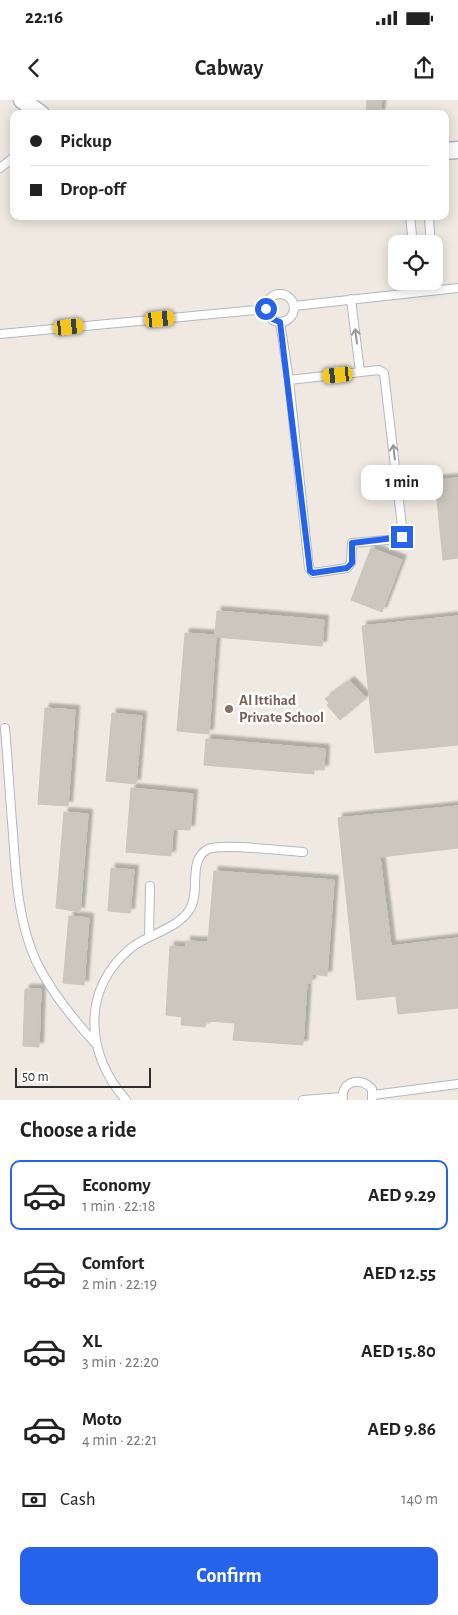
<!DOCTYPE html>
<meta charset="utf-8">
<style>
body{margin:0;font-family:"Alegreya Sans",sans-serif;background:#f2f2f2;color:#222;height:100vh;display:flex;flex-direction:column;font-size:19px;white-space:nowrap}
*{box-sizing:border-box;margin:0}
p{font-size:16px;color:#767676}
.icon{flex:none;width:28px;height:28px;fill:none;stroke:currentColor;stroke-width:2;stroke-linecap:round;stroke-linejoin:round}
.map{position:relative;height:1000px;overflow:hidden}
.side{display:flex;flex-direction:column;background:#fff;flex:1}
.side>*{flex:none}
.top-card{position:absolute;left:10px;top:10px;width:439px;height:110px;border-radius:10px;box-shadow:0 2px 12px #0003;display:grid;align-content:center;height:110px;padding:0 20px;background:#fff}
.buttons{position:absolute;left:388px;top:135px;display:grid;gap:10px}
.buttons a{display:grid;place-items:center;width:55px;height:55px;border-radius:10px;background:#fff;box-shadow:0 2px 12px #0003;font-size:25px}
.scale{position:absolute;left:15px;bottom:12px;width:136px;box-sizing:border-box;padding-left:5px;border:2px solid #2e2e2e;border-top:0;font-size:14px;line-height:18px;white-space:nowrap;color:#2e2e2e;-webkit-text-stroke:4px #fff;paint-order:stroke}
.end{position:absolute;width:22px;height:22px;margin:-11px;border:6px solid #2563eb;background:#fff;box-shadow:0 0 0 2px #fff}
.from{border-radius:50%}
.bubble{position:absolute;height:35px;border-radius:10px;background:#fff;box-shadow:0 2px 12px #0003;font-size:16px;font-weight:700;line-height:35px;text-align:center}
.car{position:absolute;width:15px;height:30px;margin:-15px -8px;border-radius:6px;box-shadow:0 0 4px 1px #0007;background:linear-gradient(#f5c518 24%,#345 0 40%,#f5c518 0 76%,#345 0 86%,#f5c518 0)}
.top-card b{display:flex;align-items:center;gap:18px;height:48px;font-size:19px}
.top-card b+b{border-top:1px solid #e0e0e0}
.top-card i{width:12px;height:12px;background:#222}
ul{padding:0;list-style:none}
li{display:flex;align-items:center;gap:15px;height:70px;margin:0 10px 8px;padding:0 10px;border:2px solid transparent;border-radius:10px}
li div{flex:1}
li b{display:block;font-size:19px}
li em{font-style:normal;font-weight:700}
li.on{border-color:#2563eb}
li>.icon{width:45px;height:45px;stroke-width:1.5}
h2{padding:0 20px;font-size:22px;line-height:60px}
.pay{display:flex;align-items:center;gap:12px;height:55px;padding:0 20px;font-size:19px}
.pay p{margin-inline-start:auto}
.action{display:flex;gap:10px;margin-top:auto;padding:10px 20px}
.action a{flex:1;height:58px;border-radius:10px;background:#2563eb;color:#fff;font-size:20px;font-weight:700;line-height:58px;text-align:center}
.status{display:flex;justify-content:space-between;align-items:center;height:35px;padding:0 25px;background:#fff;direction:ltr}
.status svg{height:14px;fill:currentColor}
header{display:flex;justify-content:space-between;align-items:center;height:65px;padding:0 20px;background:#fff;font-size:22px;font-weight:700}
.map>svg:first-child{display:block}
.building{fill:#cbc7bf;stroke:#cbc5ba;filter:url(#shadow)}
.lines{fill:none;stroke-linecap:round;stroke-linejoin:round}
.service-casing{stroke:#b4b7c1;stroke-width:10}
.minor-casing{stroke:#b4b7c1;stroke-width:19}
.service{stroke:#fff;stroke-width:8}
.minor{stroke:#fff;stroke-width:16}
.oneway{stroke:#969696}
.route{stroke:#2563eb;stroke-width:6}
.education-dot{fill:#8d6e63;stroke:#fff;stroke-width:2}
.labels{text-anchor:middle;stroke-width:5;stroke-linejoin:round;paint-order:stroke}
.education-label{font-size:15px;font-weight:bold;fill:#785e54;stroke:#fff;text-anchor:start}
</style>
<div class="status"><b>22:16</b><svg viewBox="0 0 49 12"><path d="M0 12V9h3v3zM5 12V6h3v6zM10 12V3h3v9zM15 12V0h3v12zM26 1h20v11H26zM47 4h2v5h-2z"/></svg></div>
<header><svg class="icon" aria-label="back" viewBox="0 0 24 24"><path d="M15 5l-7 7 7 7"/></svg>Cabway<svg class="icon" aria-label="share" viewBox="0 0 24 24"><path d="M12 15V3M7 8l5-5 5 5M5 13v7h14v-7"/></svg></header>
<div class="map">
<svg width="458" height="1000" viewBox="0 0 458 1000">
<defs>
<filter id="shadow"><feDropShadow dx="4.5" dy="-4.5" stdDeviation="1" flood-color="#0004"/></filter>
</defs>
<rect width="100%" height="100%" fill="#efe9e1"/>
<!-- building -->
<path class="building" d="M367,0h15l-2,14h-14z
M458,378v80l-15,2 -8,-80z
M371,448l31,12 -20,52 -31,-12z
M217,511l107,9 -2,26 -106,-9 -7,97 -32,-3 8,-98 30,2z
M458,516v129l-83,8 -13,-127z
M350,581l16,17 -26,22 -13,-15 2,-2 -4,-4z
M45,608l30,2 -7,96 -30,-2z
M112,613l30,3 -6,68 -30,-3z
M206,639l119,10 -1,21 -10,-1v5l-110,-9z
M131,688l62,6 -3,36 -17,-1 -2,27 -45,-4z
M458,706v42l-78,9 11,89 67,-8v70l-60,6 -2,-18 -39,4 -19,-182z
M64,712l24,2 -8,98 -24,-4z
M111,768l23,2 -4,43 -22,-2z
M214,771l120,9 -7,96 -15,-2 -1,9h-4l-4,62 -70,-5 2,-17 -29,-2 -1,6 -24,-2 1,-8 -16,-2 4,-69 16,1v-6l22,1z
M69,816l20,2 -5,67 -21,-2z
M25,889h16l-2,58 -16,-1z"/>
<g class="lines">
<defs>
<path id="service" d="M0,68l14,-11
M410,116l2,19
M429,116l1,17
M266 208a14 14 0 1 1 28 0a14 14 0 1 1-28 0Z
M351,199l9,73
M294,206l164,-18
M280,222l9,58 20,188 4,5 34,-5 4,-5 1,-20 47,-4 4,-4 -19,-162 -5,-3 -90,10
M0,234l266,-25
M5,628c3,35 5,71 8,106 3,43 5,87 23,127 15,31 36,57 60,83
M149,837l1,-51
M373,995l85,-11
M126,1000c-40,-45 -46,-110 5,-152 17,-14 47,-19 59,-39 11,-18 -3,-49 18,-60 14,-6 77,2 95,3
M303,1000l39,-3
M343,1000c-3,-19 18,-24 29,-11v11"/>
<path id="minor" d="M22,0l19,14
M445,51l13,-1"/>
</defs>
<!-- service casing -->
<use href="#service" class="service-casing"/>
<!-- minor casing -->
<use href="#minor" class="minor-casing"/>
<!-- service -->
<use href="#service" class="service"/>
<!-- minor -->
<use href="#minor" class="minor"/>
</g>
<!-- one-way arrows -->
<defs><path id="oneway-shaft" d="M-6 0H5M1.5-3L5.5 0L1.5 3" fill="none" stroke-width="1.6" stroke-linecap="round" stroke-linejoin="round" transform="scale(1.25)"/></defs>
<g class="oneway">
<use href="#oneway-shaft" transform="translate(356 236) rotate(-97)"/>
<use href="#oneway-shaft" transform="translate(394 352) rotate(-97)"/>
</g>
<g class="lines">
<!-- route -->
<path class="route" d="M266,209l4,9 10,4 30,249 3,2 34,-5 5,-5v-20l50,-6"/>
</g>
<!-- markers -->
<circle class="education-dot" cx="229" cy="609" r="5"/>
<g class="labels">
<!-- education labels -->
<g class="education-label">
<text x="239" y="605">Al Ittihad<tspan x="239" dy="17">Private School</tspan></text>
</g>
</g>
</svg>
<div class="buttons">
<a><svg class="icon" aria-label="locate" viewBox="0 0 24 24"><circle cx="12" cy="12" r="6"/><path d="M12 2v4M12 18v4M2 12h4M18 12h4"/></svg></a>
</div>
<div class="scale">50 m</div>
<i class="end from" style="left:266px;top:209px"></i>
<i class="end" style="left:402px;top:437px"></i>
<div class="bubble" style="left:361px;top:365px;width:82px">1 min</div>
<i class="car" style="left:160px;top:219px;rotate:84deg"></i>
<i class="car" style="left:69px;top:227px;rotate:84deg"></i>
<i class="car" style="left:338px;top:275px;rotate:264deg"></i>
<div class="top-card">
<b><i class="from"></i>Pickup</b>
<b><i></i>Drop-off</b>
</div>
</div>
<section class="side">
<h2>Choose a ride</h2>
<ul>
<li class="on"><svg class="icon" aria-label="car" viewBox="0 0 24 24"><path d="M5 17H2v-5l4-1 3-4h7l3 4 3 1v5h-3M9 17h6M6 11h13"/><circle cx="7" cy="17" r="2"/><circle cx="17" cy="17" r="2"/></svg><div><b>Economy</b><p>1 min · 22:18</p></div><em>AED 9.29</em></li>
<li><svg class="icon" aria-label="car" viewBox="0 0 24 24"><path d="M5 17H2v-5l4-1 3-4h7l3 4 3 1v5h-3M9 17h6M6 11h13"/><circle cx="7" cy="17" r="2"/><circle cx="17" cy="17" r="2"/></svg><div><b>Comfort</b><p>2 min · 22:19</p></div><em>AED 12.55</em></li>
<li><svg class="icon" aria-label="car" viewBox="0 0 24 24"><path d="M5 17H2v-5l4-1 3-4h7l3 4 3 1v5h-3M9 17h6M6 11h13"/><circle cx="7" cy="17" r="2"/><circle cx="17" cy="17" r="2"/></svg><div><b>XL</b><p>3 min · 22:20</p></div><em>AED 15.80</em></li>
<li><svg class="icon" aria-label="car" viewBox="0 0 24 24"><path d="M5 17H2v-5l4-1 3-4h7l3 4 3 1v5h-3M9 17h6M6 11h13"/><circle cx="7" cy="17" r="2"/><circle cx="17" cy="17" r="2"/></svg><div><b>Moto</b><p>4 min · 22:21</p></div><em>AED 9.86</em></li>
</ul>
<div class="pay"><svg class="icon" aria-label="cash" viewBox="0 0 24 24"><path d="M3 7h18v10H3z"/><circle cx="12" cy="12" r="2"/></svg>Cash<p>140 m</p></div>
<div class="action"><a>Confirm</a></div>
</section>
